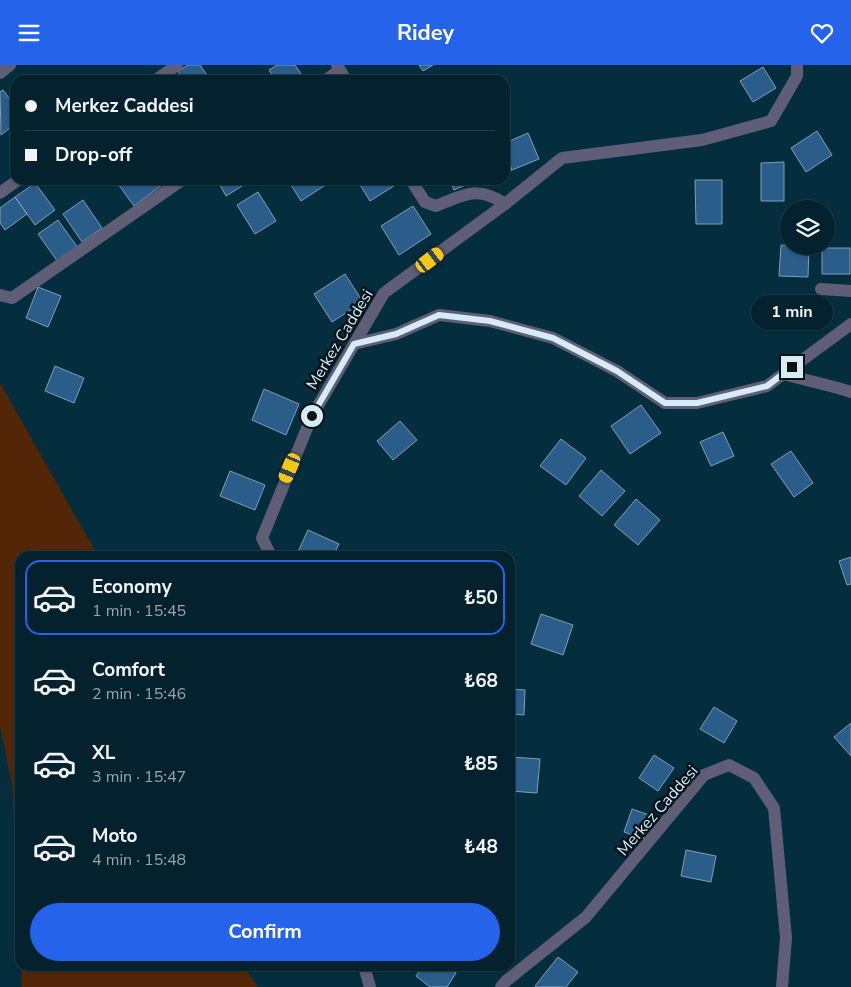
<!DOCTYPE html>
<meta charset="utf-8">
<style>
body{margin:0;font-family:"Nunito Sans",sans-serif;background:#112f3a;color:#f1f3f6;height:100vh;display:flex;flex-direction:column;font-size:19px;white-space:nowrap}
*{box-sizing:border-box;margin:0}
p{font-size:16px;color:#97a4aa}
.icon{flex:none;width:28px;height:28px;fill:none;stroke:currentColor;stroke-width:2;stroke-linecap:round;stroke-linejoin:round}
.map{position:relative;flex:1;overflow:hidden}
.details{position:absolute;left:15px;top:486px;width:500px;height:420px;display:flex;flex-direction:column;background:#03222e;border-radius:15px;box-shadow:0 1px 4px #0004,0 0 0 1px #243f4a}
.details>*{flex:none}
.banner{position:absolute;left:10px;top:10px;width:500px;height:110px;border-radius:15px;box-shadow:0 1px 4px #0004,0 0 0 1px #243f4a;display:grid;align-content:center;height:110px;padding:0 15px;background:#03222e}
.tools{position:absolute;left:780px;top:135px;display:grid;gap:10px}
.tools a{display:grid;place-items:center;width:55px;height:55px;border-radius:50%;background:#03222e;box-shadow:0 1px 4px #0004,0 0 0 1px #243f4a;font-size:25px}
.end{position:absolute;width:22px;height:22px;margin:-11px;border:6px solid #d6ebf5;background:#111;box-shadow:0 0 0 2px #111}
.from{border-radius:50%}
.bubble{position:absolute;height:35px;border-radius:18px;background:#03222e;box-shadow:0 1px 4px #0004,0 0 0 1px #243f4a;font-size:16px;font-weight:700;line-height:35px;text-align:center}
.car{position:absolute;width:15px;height:30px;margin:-15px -8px;border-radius:6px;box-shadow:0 0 4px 1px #0007;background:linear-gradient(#f5c518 24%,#345 0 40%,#f5c518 0 76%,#345 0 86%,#f5c518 0)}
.banner b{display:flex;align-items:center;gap:18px;height:48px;font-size:19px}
.banner b+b{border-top:1px solid #243f4a}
.banner i{width:12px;height:12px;background:#f1f3f6}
ul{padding:9px 0 0;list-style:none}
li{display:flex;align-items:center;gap:15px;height:75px;margin:0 10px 8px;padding:0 5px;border:2px solid transparent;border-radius:15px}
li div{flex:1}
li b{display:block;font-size:19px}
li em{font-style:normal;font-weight:700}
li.current{border-color:#2563eb}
li>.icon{width:45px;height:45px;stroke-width:1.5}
.primary-button{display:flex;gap:10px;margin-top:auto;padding:10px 15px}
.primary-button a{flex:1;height:58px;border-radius:30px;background:#2563eb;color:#fff;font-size:20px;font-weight:700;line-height:58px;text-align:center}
header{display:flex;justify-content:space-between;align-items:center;height:65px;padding:0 15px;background:#2563eb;color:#fff;font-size:22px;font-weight:700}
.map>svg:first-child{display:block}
.green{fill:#542608}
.building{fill:#2b5d8b;stroke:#819db9}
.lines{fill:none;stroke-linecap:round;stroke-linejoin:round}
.minor{stroke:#605d77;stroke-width:12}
.tertiary{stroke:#605d77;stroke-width:12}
.route{stroke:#d6ebf5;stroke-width:6}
.labels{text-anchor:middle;stroke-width:5;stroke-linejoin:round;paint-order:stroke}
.street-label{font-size:16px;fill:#d6ebf5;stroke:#05141b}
</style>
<header><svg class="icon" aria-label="menu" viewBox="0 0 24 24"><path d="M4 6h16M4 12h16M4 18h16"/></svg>Ridey<svg class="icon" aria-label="heart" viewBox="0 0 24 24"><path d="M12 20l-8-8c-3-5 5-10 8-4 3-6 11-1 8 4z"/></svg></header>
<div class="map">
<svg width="851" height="922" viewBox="0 0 851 922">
<rect width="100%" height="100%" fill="#042e3e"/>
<!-- green -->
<path class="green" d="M0,318l98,173h-78v387l-8,-158 -12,-59z
M21,901h222l15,21h-236z"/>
<!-- building -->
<path class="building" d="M188,0h12l10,15h-27l-5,-9z
M277,0h18l10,15h-30l-6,-10z
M419,0h14l-10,6z
M763,2l13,21 -23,14 -13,-21z
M3,25l12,16v18l-14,11 -1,-43z
M15,66v14l-6,-10z
M817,66l15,24 -26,17 -15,-24z
M528,68l11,26 -27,11 -7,-17v-10z
M505,88l7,17 -7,4z
M784,97v39h-23v-38z
M115,115h44l3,5 -28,21z
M217,115h29l1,3 -21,13z
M288,115h45l-32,21z
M357,115h37l3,4 -27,17z
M450,115h27l-23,10z
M695,115h27v44h-26z
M35,118l20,27 -20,15 -20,-28z
M258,127l18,29 -21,13 -18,-29z
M15,132l12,17 -22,16 -5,-7v-15z
M83,135l19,28 -20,14 -19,-28z
M413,141l18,28 -32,21 -18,-29z
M58,155l20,28 -20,14 -20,-28z
M781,180l28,2 -1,30 -29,-1z
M822,183h28v26h-28z
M345,209l18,28 -31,20 -18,-28z
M38,222l23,9 -13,31 -22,-9z
M55,301l29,12 -10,25 -29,-12z
M264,324l35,15 -13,31 -34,-15z
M641,340l20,28 -31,21 -19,-28z
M400,356l17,19 -24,20 -16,-19z
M723,367l11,24 -23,10 -11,-24z
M561,374l25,19 -20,27 -26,-19z
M791,386l22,32 -19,14 -23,-33z
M601,405l24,21 -23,25 -23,-20z
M230,406l35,14 -10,25 -35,-14z
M636,434l24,21 -22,25 -24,-20z
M308,465l31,14 -6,12h-37z
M851,492v27l-4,1 -8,-24z
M541,549l32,11 -10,30 -32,-11z
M510,624l15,1 -1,25 -14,-1z
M714,642l23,14 -13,22 -24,-14z
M851,658v33l-17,-19z
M654,690l20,13 -16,23 -19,-13z
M510,692l30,2 -3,34 -27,-2z
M632,744l20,7 -9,23 -19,-7z
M686,785l30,6 -5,26 -30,-6z
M558,892l20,15 -12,15h-29l-2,-1z
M423,901h23l10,7 -9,14h-17l-14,-11z"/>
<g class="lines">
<!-- minor -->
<path class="minor" d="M337,0l9,15
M0,8l10,-8
M156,15l21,-15
M326,15l14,-10
M411,115l14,22 11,4c28,-11 41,-21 69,-2
M0,128l18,-13
M821,224l30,2
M0,230l12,3 170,-118
M354,279l42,-10 43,-19 51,6 63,17 64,33 48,32h32l70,-17 84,-62
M783,309l55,14 13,4"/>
<!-- tertiary -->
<path class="tertiary" d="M271,491l-9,-18 50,-122 72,-123 121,-89 57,-46 140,-18 69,-19 26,-45v-11
M364,901l6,21
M501,922l5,-6 80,-64 118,-142 25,-10 25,13 20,30 12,130 -4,49"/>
</g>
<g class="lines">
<!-- route -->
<path class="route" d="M312,351l42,-72 42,-10 43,-19 51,6 63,17 64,33 48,32h32l70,-17 25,-19"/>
</g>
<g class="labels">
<!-- street labels -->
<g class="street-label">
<text transform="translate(339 274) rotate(-59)" y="6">Merkez Caddesi</text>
<text transform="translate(657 745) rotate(-49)" y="6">Merkez Caddesi</text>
</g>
</g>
</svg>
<div class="tools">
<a><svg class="icon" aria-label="layers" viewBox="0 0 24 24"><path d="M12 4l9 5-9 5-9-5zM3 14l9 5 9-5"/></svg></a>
</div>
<i class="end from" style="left:312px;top:351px"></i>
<i class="end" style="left:792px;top:302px"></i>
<div class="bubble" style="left:751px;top:230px;width:82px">1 min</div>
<i class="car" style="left:430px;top:195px;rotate:53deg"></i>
<i class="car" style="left:290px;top:403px;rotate:203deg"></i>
<div class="banner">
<b><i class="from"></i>Merkez Caddesi</b>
<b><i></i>Drop-off</b>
</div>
<section class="details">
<ul>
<li class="current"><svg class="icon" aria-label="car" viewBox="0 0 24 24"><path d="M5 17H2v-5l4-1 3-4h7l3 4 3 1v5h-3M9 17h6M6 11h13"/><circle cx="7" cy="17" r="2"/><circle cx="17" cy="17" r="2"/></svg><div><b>Economy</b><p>1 min · 15:45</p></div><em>₺50</em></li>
<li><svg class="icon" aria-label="car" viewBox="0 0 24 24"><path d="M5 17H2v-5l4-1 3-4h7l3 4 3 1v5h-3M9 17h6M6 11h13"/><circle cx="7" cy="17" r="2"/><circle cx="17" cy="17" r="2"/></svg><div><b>Comfort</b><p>2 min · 15:46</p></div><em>₺68</em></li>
<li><svg class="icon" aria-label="car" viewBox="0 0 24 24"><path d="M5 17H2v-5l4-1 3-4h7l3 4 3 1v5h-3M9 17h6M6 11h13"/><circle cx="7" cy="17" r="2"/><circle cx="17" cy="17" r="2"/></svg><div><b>XL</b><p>3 min · 15:47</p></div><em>₺85</em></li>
<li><svg class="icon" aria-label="car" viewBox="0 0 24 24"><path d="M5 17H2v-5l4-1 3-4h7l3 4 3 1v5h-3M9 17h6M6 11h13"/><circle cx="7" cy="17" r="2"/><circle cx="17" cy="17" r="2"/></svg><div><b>Moto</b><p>4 min · 15:48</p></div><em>₺48</em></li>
</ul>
<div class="primary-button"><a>Confirm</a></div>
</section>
</div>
